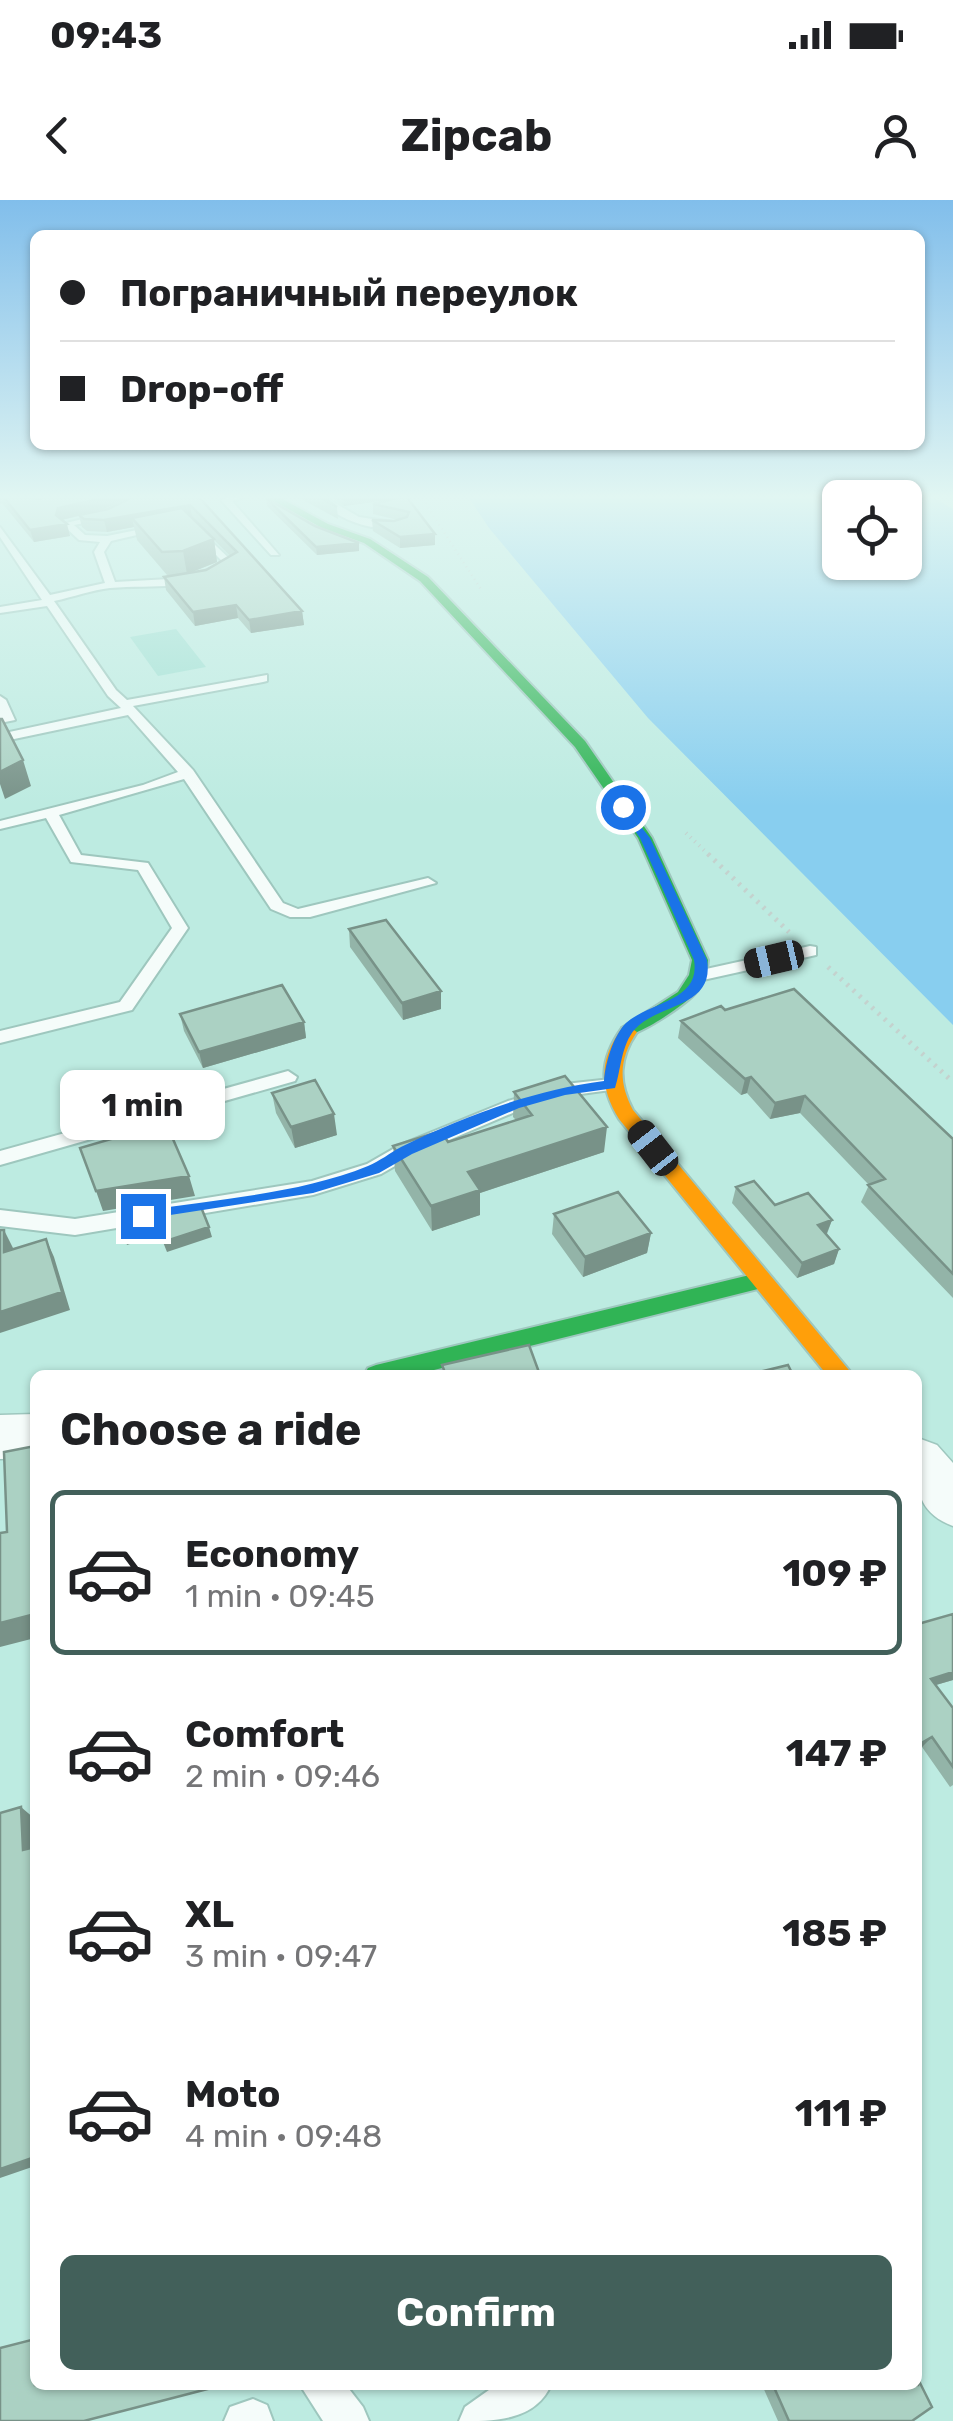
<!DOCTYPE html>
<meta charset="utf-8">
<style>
body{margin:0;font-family:Rubik,sans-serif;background:#f2f2f2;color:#202124;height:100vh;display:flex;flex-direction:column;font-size:38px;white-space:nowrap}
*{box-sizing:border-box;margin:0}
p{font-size:32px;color:#757577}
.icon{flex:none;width:55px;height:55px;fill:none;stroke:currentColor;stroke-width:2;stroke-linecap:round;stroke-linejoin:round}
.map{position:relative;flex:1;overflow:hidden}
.details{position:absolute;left:30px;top:1170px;width:892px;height:1020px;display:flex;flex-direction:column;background:#fff;border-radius:15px;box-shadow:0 2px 8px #0004}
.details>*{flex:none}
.top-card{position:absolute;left:30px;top:30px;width:895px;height:220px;border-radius:15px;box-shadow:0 2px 8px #0004;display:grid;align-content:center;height:220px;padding:0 30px;background:#fff}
.controls{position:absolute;left:822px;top:280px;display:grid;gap:20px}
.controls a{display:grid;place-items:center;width:100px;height:100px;border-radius:15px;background:#fff;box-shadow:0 2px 8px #0004;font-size:50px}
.end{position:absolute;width:45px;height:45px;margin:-22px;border:12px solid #1a73e8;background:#fff;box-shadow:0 0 0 5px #fff}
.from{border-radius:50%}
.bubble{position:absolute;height:70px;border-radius:15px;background:#fff;box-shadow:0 2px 8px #0004;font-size:32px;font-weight:700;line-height:70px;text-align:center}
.car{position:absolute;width:30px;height:60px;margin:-30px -15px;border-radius:12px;box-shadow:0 0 8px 2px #0007;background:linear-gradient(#222 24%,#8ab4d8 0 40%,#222 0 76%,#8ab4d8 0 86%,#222 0)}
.top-card b{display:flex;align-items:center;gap:35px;height:95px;font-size:38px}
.top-card b+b{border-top:2px solid #e0e0e0}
.top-card i{width:25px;height:25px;background:#202124}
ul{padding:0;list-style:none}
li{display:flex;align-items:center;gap:30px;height:165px;margin:0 20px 15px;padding:0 10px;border:5px solid transparent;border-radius:15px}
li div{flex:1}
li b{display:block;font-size:38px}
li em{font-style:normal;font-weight:700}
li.selected{border-color:#42605a}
li>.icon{width:90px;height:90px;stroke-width:1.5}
h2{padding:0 30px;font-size:45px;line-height:120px}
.button{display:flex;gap:20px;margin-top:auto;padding:20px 30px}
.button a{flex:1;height:115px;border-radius:15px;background:#42605a;color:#fff;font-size:40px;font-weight:700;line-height:115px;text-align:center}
.status{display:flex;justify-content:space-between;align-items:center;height:70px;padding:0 50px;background:#fff;direction:ltr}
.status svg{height:28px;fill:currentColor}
header{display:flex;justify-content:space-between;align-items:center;height:130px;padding:0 30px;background:#fff;font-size:45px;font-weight:700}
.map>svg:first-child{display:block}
.green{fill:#9fdfd2}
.water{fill:#88ceef;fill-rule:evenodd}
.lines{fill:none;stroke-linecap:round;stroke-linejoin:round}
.lane-casing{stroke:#9ec7be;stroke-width:4}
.street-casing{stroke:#9ec7be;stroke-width:3}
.fast-casing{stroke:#9ec7be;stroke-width:4}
.slow-casing{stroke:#9ec7be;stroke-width:4}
.path-far2{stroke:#c4d2ce;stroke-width:2.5;stroke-dasharray:1 4;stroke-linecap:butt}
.path-far1{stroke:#c4d2ce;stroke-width:4;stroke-dasharray:1 5;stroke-linecap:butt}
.path{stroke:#c4d2ce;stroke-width:5;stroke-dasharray:2.5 6;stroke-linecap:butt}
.lane{fill:#f5fcfa;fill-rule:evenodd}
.street{fill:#f5fcfa;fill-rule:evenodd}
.fast{fill:#30b455;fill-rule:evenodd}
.slow{fill:#ff9f0a;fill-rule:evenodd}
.wall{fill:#93b4a8;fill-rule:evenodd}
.shaded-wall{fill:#789288}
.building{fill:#abd1c3;stroke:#789288;stroke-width:2.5}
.route{fill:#1a73e8}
</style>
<div class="status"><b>09:43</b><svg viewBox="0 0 49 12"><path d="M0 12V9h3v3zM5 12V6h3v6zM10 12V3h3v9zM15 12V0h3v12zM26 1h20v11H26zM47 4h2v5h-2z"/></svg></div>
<header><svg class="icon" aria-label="back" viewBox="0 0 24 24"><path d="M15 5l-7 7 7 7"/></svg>Zipcab<svg class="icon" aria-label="person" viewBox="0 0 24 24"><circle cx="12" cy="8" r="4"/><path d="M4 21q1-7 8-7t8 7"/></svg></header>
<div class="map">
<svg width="953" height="2221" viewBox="0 0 953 2221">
<rect width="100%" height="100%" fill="#bdebe1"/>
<!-- green -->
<path class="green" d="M176,429l30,38 -48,9 -28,-39z"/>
<!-- water -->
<path class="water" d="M467,295h462l24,14v516l-305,-307 -159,-190zM840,298h65v64h-65z"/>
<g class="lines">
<defs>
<path id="lane" d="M144,295h12l-47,23 -35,7 11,10 22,1 60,-12v4l-56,13 -7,11 11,30 73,-4 36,-15 -33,-33 3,-5 41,39c-36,29 -82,20 -125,24 -18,2 -37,9 -56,13l62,89 11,10 140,-25v6l-4,1 -130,24 60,64 90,133 15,6 130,-31 8,5 -126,34h-20l-19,-8 -87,-130 -125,36 22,40 67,8 40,65 -56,82 -132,33v-12l120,-29 52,-74 -34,-58 -67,-8 -25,-44 -46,11v-8l143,-36 35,-13 -50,-57 -128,27v-8l121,-26 -13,-12 -61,-90 -47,7v-6l42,-7 -42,-63v-10l50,68 55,-12 -11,-31 6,-10 -21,-2 -17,-16 41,-10z
M234,295h18l-20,6 47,54h-8l-50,-55z
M311,295h10l38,22 47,7c-32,13 -71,-7 -95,-29z
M0,496l6,4 9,20 -15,3z
M810,746l6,1v8l-113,25 -9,-5 3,-4z
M288,871l9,6 -2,4 -295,84v-14z
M611,879l7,2v8l-52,7 -44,13 -108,46 -33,19 -68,21 -238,40 -75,-9v-16l75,9 237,-38 55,-17 33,-19 108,-44 57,-17z
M300,2185h46l17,22 6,14h-46z
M496,2185h55c-16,36 -56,36 -92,36l6,-14z
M253,2199l14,6 6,16h-49l6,-14z"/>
<path id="street" d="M35,1214v44l-35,1v-44z
M918,1238l19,7 16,18v63c-42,-15 -37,-49 -35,-88z"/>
<path id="fast" d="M263,295h12l53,29 42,15 58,38 157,164 67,97 56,122c-1,12 -3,21 -11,31 -10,13 -61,47 -75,45v-8l56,-36 11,-17 3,-15 -54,-122 -63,-91 -155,-166 -56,-38 -42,-15z
M758,1073l8,2 3,6 -3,6 -352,88h-50l4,-7 8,-3z"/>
<path id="slow" d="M628,826l9,6c-18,26 -19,50 -4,78l220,265h-26l-208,-256c-20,-33 -20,-59 3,-91z"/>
</defs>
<!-- lane casing -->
<use href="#lane" class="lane-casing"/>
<!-- street casing -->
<use href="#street" class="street-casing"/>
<!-- fast casing -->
<use href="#fast" class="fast-casing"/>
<!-- slow casing -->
<use href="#slow" class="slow-casing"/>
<!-- path-far2 -->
<path class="path-far2" d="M420,295l62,96"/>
<!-- path-far1 -->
<path class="path-far1" d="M686,633l24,23"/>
<!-- path -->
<path class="path" d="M708,654l81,78
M828,767l125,115"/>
<!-- lane -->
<use href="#lane" class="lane"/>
<!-- street -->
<use href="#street" class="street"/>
<!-- fast -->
<use href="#fast" class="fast"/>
<!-- slow -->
<use href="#slow" class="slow"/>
</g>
<!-- wall -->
<path class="wall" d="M0,295h23l1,2 17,2 3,-4h90l-32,15 95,-15 105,116 2,14 -53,8 -13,-15 -43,8 -29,-36 -2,-13 11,-2h-8l-30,-35 -3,-13 -27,5 -20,-1 -5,-4 -3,-11 -17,4 8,16 -36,6 -32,-39 -2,1zM214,340l16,16 -24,14 -14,2 25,-10z
M294,295h27l16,12 1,12z
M328,295h68v3l10,-2 29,49 -35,3 -27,-17 -1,-11h26l-25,-6v-10l20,-5 -49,7z
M266,298l49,28 44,17v8l-42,4 -50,-49z
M349,729l92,62v18l-38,11 -53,-73z
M725,810l228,129v159l-92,-96 8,-17 -69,-72 -30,6 -23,-26 -6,2 -63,-57 3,-17z
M180,814l124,8 2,16 -103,30 -19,-37z
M514,892l90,60 -124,41v22l-48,16 -37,-60 -2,-25 55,-4 68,-22 -3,-3z
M272,893l65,42 -42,13 -19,-35z
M736,987l39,18 57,15 -5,14 12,15 -5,15 -37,14 -65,-75z
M554,1014l97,19 -4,20 -64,24 -31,-43z
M953,1414v66l-17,5 17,23v77l-3,2 -28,-40 -4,3v-126z
M762,2185h156l-6,36h-134z"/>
<!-- shaded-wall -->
<path class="shaded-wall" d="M106,295h28l-32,15 -41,10 6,4 3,12 -36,6 -4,-12 26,-15 2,-7z
M343,295h53v4l-52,7z
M190,305l2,12 -60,1 2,9 -27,5 -3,-12z
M435,334v11l-35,3v-11z
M214,339l3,23 -30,12 -4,-23z
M359,343v8l-42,4 -1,-8z
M236,405l2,13 -43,8 -2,-14z
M302,411l2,14 -53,8 -2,-13z
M23,560l8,26 -26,13 -5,-15v-12z
M441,791v18l-38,11 -1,-17z
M304,822l2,16 -103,30 -4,-16z
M751,877l-4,16 -6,2 4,-16z
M805,896l-5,17 -30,6 5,-16z
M334,914l3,21 -42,13 -4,-21z
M607,927l-3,25 -124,41v22l-48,16 -1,-25 37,-34z
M189,976l6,20 -92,15 -7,-20z
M832,1020l-6,15 -8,-10z
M156,1024l3,10 -32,11 -4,-11z
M209,1027l3,10 -45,15 -4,-10z
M4,1030l9,18v22l-9,-18z
M651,1033l-4,20 -64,24 2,-20z
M46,1039l8,18 16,53 -70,23v-21z
M839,1049l-5,15 -37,14 5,-15z
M35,1414v24l-35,9v-24z
M953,1472v8l-31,9 9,-10z
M932,1537l-10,10 -4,3v-5z
M21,1607l14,12v41l-12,-10z
M35,1957v9l-35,12v-9z"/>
<!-- building -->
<path class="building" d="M2,295h21l1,2 17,2 3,-4h62l-7,4 -41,9 -2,7 11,9 -37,6z
M137,295h60l105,116 -53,9 -13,-15 -43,7 -29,-35 42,-7 31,-18 -47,-47 -86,15 -20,-1 -5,-4 29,-6z
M315,295h6l16,12z
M406,296l29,38 -35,3 -28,-17 22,1 13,-4 2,-5 -36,-8z
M266,298l49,28 44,17 -43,4z
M182,308l32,31 -31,12 -21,1 -30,-34z
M0,519h2l21,41 -23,12z
M386,720l55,71 -39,12 -53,-74z
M282,785l22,37 -105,30 -19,-38z
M794,789l159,150v135l-85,-89 17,-6 -80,-83 -30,7 -24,-26 -6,2 -64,-58 40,-15 4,4z
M565,876l42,51 -139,45 12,18 -49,16 -38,-60 48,-15 7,11 84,-27 -18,-23z
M315,880l19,34 -43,13 -19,-34z
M166,923l23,53 -93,15 -16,-43z
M754,981l21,24 33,-12 24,27 -14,5 21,24 -37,14 -66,-76z
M618,992l33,41 -66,24 -31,-43z
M201,1007l8,20 -46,15 -7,-18 -33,10 -5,-13z
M0,1030h4v22l42,-13 16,53 -62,20z
M529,1145l11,30h-94l-4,-10z
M788,1165l5,10h-46z
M35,1246v168l-35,9v-90l7,-1 -3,-80z
M953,1414v58l-22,7 22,29v59l-21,-30 -14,8v-121z
M21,1607l2,43 12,-3v310l-35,12v-356z
M35,2139v46h188l-139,36h-84v-73z
M918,2179l14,28 -20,14h-123l-16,-36h145z"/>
<!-- sky -->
<linearGradient id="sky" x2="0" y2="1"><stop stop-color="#81beeb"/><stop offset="0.49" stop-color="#e1f6f2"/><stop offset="1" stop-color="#e1f6f2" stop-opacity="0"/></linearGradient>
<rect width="953" height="606" fill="url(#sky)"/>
<!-- route -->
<path class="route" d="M623,604l27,34 57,122c8,48 -48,43 -72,69 -14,16 -14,41 -20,59l-50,7 -46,13 -107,46 -33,19 -66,20 -175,27 -2,-4 7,-5c74,-12 156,-17 225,-45 12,-5 22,-13 33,-19 63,-31 133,-57 203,-66 1,-17 9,-45 22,-58 25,-22 75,-22 68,-63l-54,-122 -22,-31z"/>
</svg>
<div class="controls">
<a><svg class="icon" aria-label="locate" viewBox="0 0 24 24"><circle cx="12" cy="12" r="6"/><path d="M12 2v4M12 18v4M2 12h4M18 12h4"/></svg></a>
</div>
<i class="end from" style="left:623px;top:607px"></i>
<i class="end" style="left:143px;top:1016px"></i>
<div class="bubble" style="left:60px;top:870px;width:165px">1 min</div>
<i class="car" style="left:774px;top:759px;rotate:257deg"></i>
<i class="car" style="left:653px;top:948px;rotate:322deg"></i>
<div class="top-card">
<b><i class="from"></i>Пограничный переулок</b>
<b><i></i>Drop-off</b>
</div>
<section class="details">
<h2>Choose a ride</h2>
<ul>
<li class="selected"><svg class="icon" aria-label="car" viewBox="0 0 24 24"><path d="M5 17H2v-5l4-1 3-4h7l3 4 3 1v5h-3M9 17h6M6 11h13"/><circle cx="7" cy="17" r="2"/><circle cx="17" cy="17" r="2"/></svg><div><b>Economy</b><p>1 min · 09:45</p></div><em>109 ₽</em></li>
<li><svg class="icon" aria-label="car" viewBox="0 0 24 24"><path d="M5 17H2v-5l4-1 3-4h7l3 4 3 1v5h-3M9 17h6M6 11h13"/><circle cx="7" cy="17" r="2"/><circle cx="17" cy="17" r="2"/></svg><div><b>Comfort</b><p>2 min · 09:46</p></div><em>147 ₽</em></li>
<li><svg class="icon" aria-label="car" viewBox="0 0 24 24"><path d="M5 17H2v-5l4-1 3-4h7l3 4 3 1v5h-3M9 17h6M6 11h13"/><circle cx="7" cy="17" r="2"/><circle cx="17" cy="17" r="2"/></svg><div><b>XL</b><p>3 min · 09:47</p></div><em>185 ₽</em></li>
<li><svg class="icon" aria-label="car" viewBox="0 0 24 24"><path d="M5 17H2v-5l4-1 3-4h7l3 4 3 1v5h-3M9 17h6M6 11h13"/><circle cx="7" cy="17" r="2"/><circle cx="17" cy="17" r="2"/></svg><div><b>Moto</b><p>4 min · 09:48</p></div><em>111 ₽</em></li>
</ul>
<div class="button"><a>Confirm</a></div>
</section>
</div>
